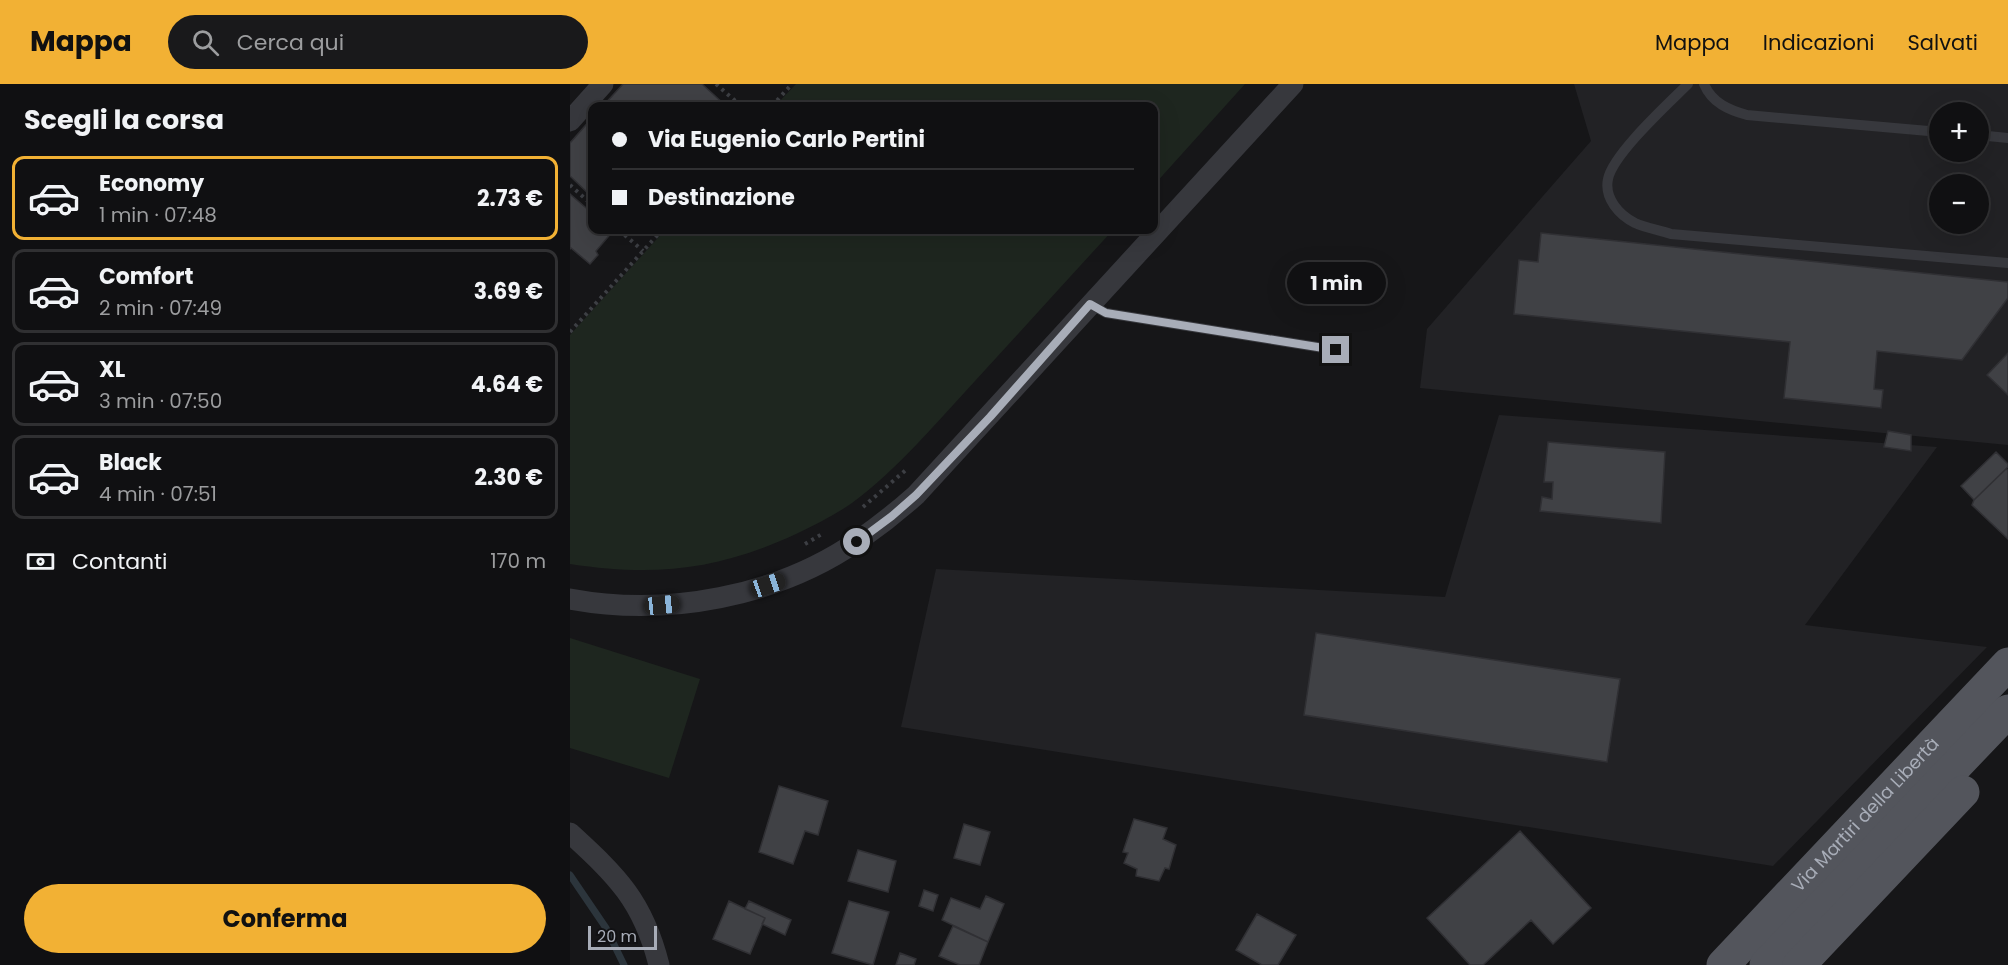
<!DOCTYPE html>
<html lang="it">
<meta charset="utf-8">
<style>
body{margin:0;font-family:Poppins,sans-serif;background:#19191b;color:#f1f3f6;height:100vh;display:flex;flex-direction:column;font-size:22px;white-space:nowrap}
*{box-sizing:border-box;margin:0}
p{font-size:20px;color:#9c9d9f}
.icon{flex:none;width:33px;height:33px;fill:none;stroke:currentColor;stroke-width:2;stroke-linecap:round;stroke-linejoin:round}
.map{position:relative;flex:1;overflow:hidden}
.panel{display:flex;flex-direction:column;background:#101012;width:570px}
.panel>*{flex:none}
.banner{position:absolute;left:18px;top:18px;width:570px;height:132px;border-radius:12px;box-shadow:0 6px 24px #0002,0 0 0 2px #303032;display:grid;align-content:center;height:132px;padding:0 24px;background:#101012}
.buttons{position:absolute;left:1359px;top:18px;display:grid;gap:12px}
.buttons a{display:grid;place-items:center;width:60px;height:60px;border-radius:50%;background:#101012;box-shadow:0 6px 24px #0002,0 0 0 2px #303032;font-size:30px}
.scale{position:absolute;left:18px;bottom:15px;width:69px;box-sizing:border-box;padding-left:6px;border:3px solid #a8adb8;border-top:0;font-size:16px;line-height:21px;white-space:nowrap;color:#a8adb8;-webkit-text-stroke:4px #111113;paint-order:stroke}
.end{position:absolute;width:27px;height:27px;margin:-14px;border:8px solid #a8adb8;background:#111;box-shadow:0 0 0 3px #111}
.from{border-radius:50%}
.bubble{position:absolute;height:42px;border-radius:21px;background:#101012;box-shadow:0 6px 24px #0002,0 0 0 2px #303032;font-size:20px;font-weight:700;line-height:42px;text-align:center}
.car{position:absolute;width:18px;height:36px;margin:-18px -9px;border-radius:8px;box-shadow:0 0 4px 2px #0007;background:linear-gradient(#222 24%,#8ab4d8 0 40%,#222 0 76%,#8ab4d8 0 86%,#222 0)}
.banner b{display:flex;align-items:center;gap:21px;height:57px;font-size:22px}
.banner b+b{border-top:2px solid #303032}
.banner i{width:15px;height:15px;background:#f1f3f6}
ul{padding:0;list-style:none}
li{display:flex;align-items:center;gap:18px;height:84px;margin:0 12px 9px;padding:0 12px;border:3px solid #303032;border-radius:12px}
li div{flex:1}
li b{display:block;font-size:22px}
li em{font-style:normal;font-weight:700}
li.selected{border-color:#f2b134}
li>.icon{width:54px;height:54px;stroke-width:1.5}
h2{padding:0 24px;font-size:27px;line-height:72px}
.pay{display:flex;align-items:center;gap:15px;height:66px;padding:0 24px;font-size:22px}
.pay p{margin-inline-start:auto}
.action{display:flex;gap:12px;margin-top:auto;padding:12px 24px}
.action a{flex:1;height:69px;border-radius:36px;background:#f2b134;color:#111;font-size:24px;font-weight:700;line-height:69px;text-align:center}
header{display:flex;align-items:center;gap:36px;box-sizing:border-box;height:84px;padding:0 30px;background:#f2b134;color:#111}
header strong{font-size:28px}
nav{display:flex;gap:33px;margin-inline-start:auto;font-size:21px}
.search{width:420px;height:54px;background:#19191b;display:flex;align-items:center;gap:15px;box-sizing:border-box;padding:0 21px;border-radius:33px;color:#9c9d9f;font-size:22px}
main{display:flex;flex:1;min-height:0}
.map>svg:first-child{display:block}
.built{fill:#222225;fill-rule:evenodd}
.green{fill:#1e261f}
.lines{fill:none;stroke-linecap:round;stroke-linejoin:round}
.stream{stroke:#2c353c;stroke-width:7}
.building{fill:#404145;stroke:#303034;stroke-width:1.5}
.path{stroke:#3d3f44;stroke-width:4;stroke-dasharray:3 4.5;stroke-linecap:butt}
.service{stroke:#37383d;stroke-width:10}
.minor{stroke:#37383d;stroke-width:21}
.primary{stroke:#53555c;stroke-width:33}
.route{stroke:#a8adb8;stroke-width:8}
.labels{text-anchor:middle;stroke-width:5;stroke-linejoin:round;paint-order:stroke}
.street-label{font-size:18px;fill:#a8adb8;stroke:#111113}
</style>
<header>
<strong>Mappa</strong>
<div class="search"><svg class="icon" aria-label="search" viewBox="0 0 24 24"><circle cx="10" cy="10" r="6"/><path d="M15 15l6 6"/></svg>Cerca qui</div>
<nav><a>Mappa</a><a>Indicazioni</a><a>Salvati</a></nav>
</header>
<main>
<section class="panel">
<h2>Scegli la corsa</h2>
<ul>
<li class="selected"><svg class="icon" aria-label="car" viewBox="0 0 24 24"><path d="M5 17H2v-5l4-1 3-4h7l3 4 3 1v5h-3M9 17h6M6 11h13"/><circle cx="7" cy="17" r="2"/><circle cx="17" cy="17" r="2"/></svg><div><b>Economy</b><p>1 min · 07:48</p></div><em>2.73 €</em></li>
<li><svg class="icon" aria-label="car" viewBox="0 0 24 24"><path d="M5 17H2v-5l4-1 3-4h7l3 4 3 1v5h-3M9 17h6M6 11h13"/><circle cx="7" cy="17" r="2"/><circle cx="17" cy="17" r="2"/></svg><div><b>Comfort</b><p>2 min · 07:49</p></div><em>3.69 €</em></li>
<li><svg class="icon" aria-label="car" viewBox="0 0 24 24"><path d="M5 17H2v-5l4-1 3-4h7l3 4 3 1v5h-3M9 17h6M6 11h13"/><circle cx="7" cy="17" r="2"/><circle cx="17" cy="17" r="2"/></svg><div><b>XL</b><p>3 min · 07:50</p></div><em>4.64 €</em></li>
<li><svg class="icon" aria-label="car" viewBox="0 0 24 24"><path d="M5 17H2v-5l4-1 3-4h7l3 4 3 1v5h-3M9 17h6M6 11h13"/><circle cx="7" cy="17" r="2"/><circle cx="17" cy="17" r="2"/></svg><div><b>Black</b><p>4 min · 07:51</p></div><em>2.30 €</em></li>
</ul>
<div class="pay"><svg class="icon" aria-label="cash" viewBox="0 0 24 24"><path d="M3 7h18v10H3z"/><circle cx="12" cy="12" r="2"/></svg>Contanti<p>170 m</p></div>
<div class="action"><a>Conferma</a></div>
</section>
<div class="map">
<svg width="1438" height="881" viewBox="0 0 1438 881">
<rect width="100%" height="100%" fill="#161618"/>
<!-- built -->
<path class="built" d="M1004,0h434v361l-588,-57 7,-59 164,-188zM1370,28h38v40h-38zM1370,100h38v40h-38z
M929,331l438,32 -132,178 182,22 -214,219 -872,-139 35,-158 509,28z"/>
<!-- green -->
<path class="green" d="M226,0h449l-91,101v-79h-379z
M95,146h448c-46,50 -92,101 -138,151 -39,42 -77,88 -123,122 -17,12 -37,22 -56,31 -78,36 -141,43 -226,30v-229z
M0,554l130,41 -31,99 -99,-30z"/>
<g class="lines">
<!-- stream -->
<path class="stream" d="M0,791l36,53 18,37"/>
</g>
<!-- building -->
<path class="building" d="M53,0h79l24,22h-123z
M22,34v79l-22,-21v-33z
M0,110l22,19v17h19l2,1 -17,20 2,4 -8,9 -19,-16 -1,1z
M971,149l467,49v16l-46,62 -85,-9 -3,38 9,1 -2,18 -97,-10 6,-56 -276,-28 5,-54 19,2z
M1438,269v42l-21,-20z
M1318,347l23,4v16l-27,-4z
M978,358l117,10 -4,71 -121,-12 2,-14 10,2 1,-17h-9z
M1426,368l12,12v3l-34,33 -13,-14z
M1436,385l2,1v69l-36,-34 2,-5z
M746,549l304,46 -13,83 -303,-47z
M209,702l49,15 -10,34 -13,-4 -12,33 -34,-12z
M564,735l33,9 -4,11 13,6 -7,24 -4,-1 -6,13 -23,-5 1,-7 -13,-6 4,-10 -5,-1z
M394,740l26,8 -10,33 -26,-7z
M950,747l71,77 -38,36 -22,-24 -48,45h-13l-43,-47z
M288,766l38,11 -8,31 -40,-11z
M354,806l14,5 -5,16 -14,-5z
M416,812l18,8 -16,38 -46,-22 9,-22 29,11z
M159,817l36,17 -15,36 -37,-15z
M179,817l42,19 -6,15 -23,-11 3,-6 -20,-9z
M279,817l40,11 -16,53 -41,-12z
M687,830l39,21 -18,30h-16l-26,-15z
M383,842l35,16 -9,23h-19l-21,-9z
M330,869l16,6 -2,6h-18z"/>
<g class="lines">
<!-- path -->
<path class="path" d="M146,0l25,22
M202,22l20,-22
M0,101l22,20
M49,146l24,21
M0,248l92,-102
M293,423l44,-38
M235,460l17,-10"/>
<!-- service -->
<path class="service" d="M1118,0c-20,20 -75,70 -80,95 -4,19 11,36 27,44 11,5 24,7 36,11l337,29
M1134,0c8,19 25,26 43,31l193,17
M1408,51l30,3
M520,220l16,9 230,37"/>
<!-- minor -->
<path class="minor" d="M0,37l33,-37
M0,515c97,18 207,-2 289,-59 20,-14 39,-29 57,-45l377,-411
M0,749c47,43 73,68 89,132"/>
<!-- primary -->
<g class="primary">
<path id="s1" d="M1153,881l285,-301"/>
<path d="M1196,881l242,-254"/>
<path d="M1229,881l164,-173"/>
</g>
</g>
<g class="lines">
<!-- route -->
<path class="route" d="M287,458l35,-26 24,-21 74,-78 100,-113 16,9 230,37"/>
</g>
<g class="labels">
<!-- street labels -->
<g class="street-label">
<text dy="6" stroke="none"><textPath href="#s1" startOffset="207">Via Martiri della Libertà</textPath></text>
</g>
</g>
</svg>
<div class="buttons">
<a>+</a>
<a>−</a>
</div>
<div class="scale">20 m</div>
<i class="end from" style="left:287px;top:458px"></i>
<i class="end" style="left:766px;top:266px"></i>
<div class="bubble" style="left:717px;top:178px;width:99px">1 min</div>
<i class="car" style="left:198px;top:501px;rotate:71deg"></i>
<i class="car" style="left:92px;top:521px;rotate:84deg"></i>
<div class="banner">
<b><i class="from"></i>Via Eugenio Carlo Pertini</b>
<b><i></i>Destinazione</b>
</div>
</div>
</main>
